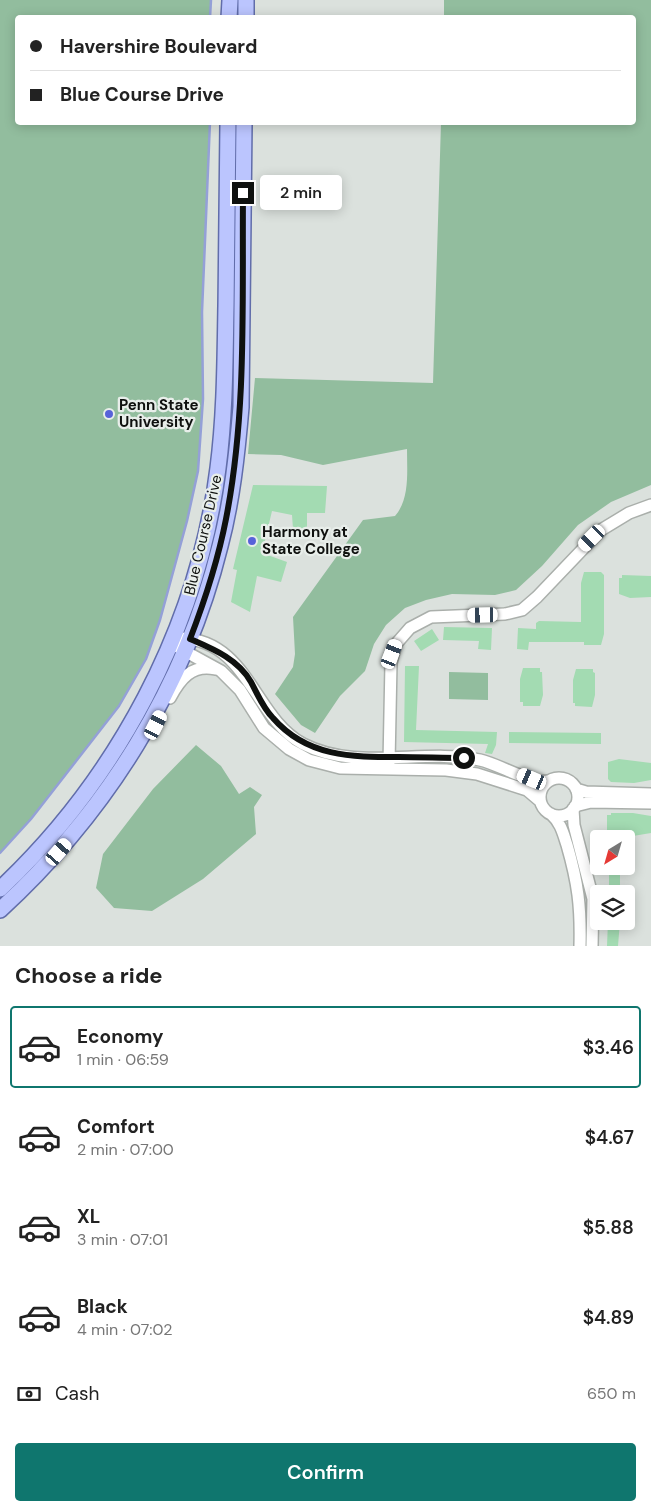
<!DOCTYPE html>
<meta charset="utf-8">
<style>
body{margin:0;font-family:"DM Sans",sans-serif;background:#f6f6f6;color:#222;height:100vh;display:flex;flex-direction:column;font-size:19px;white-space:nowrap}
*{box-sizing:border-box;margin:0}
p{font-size:16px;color:#767676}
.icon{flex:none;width:28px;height:28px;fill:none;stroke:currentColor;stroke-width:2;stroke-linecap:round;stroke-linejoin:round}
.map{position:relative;height:946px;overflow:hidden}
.panel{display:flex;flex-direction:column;background:#fff;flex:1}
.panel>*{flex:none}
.guide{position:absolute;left:15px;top:15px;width:621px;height:110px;border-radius:5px;box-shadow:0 2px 12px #0003;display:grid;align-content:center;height:110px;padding:0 15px;background:#fff}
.needle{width:32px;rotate:217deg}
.tools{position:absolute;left:590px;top:830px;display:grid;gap:10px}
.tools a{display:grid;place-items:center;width:45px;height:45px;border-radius:5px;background:#fff;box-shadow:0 2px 12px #0003;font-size:25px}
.end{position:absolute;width:22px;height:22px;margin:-11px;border:6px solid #0f110f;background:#fff;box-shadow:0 0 0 2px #fff}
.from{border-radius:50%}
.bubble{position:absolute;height:35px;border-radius:5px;background:#fff;box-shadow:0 2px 12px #0003;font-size:16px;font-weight:600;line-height:35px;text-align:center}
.car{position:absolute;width:15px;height:30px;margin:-15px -8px;border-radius:6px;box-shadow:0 0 4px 1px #0007;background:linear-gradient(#fff 24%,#345 0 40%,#fff 0 76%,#345 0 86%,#fff 0)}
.guide b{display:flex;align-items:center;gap:18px;height:48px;font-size:19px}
.guide b+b{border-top:1px solid #e0e0e0}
.guide i{width:12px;height:12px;background:#222}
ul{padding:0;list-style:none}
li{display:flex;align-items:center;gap:15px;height:82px;margin:0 10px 8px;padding:0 5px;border:2px solid transparent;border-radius:5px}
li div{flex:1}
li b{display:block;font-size:19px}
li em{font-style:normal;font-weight:600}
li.selected{border-color:#0f766e}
li>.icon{width:45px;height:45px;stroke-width:1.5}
h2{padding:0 15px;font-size:22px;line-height:60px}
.pay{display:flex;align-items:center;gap:12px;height:55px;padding:0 15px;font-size:19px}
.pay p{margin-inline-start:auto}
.button{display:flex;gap:10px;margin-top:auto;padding:10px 15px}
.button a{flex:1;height:58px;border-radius:5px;background:#0f766e;color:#fff;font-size:20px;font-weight:600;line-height:58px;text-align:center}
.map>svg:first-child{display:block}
.green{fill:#92bd9e}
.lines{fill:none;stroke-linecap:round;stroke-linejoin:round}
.stream{stroke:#94a0d7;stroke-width:2.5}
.building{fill:#a3dbb2}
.minor-casing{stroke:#aaafab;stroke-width:14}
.major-casing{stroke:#616daa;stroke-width:18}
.minor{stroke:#fff;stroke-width:11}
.major{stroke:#bbc5fe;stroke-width:15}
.route{stroke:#0f110f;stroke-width:6}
.poi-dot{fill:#5762d9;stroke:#e8eeea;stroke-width:2}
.labels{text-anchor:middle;stroke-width:4.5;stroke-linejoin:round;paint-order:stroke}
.poi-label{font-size:15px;font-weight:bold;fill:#0f110f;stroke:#e8eeea;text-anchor:start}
.street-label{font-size:15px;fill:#0f110f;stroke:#e8eeea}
</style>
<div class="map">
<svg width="651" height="946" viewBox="0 0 651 946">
<rect width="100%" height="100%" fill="#dbe1dd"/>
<!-- green -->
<path class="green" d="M0,0h211l-1,17 -192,1v104l192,1v11l-8,178 1,87 -5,72 -11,51 -27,98 -14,39 -27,47 -88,113 -31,34z
M444,0h207v485l-40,17 -33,23 -36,41 -26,24 -21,5 -43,-1 -26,6 -21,8 -19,17 -12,19 -9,27 -25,25 -25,37 -14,-8 -26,-31 18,-27 2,-13 -2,-37 70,-97 32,-4c15,-17 12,-45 12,-67l-84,16 -42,-10 -33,-1 7,-76 178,5 8,-260 193,-1v-104l-190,-1z
M449,672l39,1v27l-39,-1z
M196,745l25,21 18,28 11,-7 12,8 -8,12 2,27 -53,45 -51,32 -38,-3 -18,-20 7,-34 50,-65z"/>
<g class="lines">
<!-- stream -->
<path class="stream" d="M210,18l1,-18
M0,853l31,-34 88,-113 27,-47 14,-39 27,-99 11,-50 5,-72 -1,-87 8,-190"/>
</g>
<!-- building -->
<path class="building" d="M253,485l74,1 -2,27h-18v16h-14l-1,-14 -20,-4 -10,42 25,9 -6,20 -24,-6 -7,36 -19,-10 6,-32 -4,-1z
M584,572h17l3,3v59l-3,11h-17v-3h-55l-1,8 -11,-1 1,-21 18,1v-6l3,-2 42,1v-39z
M622,575l29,1v21l-21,1 -11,-4v-16h3z
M444,627l48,1 -1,22 -13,-1 1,-8 -36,-1z
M432,629l7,11 -18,11 -7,-10z
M405,666h14l-3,64 81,2 -1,13 -4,9 -7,-1 3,-9 -84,-2z
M523,668h17v4h2l1,23 -3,11h-17v-4h-3v-23z
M576,669h17v3l2,1v22l-3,12 -17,-1v-3h-2v-23z
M509,732l92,1v11l-92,-1z
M619,759l32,4v17l-17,3 -23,-1 -3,-3v-17z
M611,813h22l18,3v17l-18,3 -23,-1v-3h-3v-17h4z
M609,866h11v28h-11z
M608,921h12l-2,25h-11z"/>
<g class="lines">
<defs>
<path id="minor" d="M181,638c68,3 72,79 122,106 54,28 120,4 177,16 19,4 50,24 68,21
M179,648l42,23 19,19 24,38 25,21 20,11 31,8 106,2 31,4 50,16 13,11
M170,698c10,-19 22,-34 45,-29
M389,763l2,-100 5,-19 14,-16 21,-11 74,-3 17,-4 15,-13 64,-67 28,-17 22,-8
M540 797a19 19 0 1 1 38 0a19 19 0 1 1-38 0Z
M576,789l10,3 65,2
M575,806l16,-4 60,1
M573,809l1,16 19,74 -1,47
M551,814c10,9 12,19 16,31 11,38 14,62 13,101"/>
<path id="major" d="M229,18l1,-18
M246,18v-18
M0,889c117,-110 198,-261 218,-421 7,-54 7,-108 8,-162 1,-61 1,-122 2,-184
M0,910c107,-98 185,-223 220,-364 12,-45 17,-92 21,-139l3,-285"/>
</defs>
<!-- minor casing -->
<use href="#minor" class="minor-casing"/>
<!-- major casing -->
<use href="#major" class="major-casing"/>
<!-- minor -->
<use href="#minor" class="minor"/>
<!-- major -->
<use href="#major" class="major"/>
</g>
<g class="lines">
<!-- route -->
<path class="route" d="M243,193c-1,109 4,219 -17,326 -8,41 -21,81 -36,120 23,10 48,20 61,43 7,13 12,26 22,36 34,39 78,39 126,39 22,0 44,1 65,1"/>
</g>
<!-- markers -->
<g class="poi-dot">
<circle cx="109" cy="414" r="5"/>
<circle cx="252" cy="541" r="5"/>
</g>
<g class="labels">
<!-- poi labels -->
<g class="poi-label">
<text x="119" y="410">Penn State<tspan x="119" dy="17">University</tspan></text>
<text x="262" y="537">Harmony at<tspan x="262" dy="17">State College</tspan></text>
</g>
<!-- street labels -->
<g class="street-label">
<text transform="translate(203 535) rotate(-77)" y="5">Blue Course Drive</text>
</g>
</g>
</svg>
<div class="tools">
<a><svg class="needle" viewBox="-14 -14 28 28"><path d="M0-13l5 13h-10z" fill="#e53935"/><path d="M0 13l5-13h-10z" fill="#767676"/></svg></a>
<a><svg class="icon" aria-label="layers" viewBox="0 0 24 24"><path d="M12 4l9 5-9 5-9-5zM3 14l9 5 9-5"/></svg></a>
</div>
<i class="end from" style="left:464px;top:758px"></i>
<i class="end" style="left:243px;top:193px"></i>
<div class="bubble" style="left:260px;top:175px;width:82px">2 min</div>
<i class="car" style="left:592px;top:538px;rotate:225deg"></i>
<i class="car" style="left:483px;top:615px;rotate:269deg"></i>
<i class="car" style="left:392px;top:654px;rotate:21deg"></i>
<i class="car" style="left:156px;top:725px;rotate:27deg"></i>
<i class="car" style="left:532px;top:779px;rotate:293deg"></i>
<i class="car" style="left:59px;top:852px;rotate:41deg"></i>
<div class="guide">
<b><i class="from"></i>Havershire Boulevard</b>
<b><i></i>Blue Course Drive</b>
</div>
</div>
<section class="panel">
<h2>Choose a ride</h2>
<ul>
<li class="selected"><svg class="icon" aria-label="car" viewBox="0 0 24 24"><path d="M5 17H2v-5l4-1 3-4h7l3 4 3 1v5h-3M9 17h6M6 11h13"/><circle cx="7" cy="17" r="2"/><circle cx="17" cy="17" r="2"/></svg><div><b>Economy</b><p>1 min · 06:59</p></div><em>$3.46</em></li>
<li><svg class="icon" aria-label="car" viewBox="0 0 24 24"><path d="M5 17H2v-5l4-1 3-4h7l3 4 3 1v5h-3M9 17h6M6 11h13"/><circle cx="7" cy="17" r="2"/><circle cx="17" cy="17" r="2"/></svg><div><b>Comfort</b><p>2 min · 07:00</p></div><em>$4.67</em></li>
<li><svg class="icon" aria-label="car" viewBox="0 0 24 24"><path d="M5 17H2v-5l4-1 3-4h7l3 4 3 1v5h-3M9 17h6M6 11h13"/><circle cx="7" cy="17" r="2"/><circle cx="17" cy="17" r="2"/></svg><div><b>XL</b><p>3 min · 07:01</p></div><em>$5.88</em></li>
<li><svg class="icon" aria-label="car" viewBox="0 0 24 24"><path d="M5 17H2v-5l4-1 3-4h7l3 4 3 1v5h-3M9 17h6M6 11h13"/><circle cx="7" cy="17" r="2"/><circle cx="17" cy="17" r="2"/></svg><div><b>Black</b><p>4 min · 07:02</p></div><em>$4.89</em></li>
</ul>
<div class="pay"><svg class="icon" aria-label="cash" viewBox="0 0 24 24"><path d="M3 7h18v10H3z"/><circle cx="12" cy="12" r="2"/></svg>Cash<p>650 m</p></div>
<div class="button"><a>Confirm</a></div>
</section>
